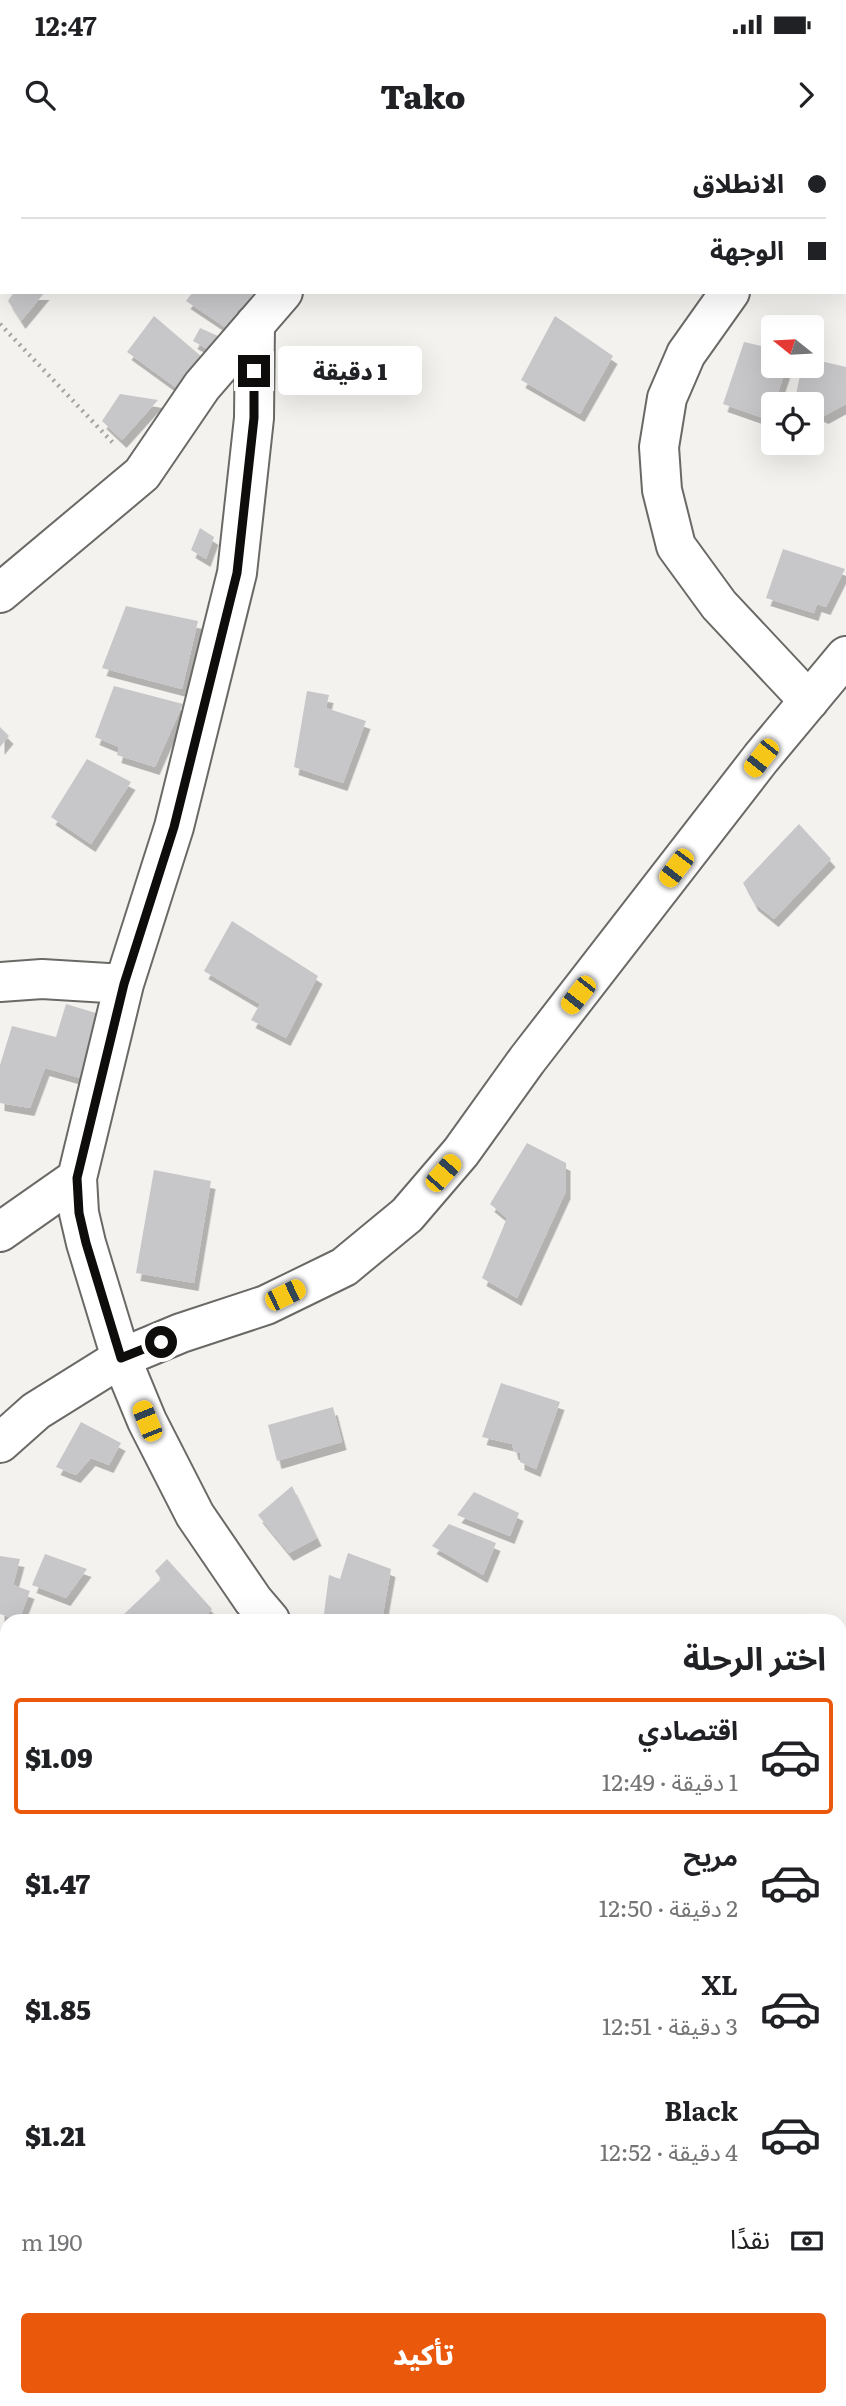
<!DOCTYPE html>
<html lang="ar">
<meta charset="utf-8">
<style>
body{margin:0;font-family:Literata,"Noto Sans Arabic",serif;background:#f6f6f6;color:#202124;direction:rtl;height:100vh;display:flex;flex-direction:column;font-size:26px;white-space:nowrap}
*{box-sizing:border-box;margin:0}
p{font-size:23px;color:#757577}
.icon{flex:none;width:38px;height:38px;fill:none;stroke:currentColor;stroke-width:2;stroke-linecap:round;stroke-linejoin:round}
.map{position:relative;flex:1;overflow:hidden;direction:ltr}
.details{position:absolute;left:0px;top:1474px;width:847px;height:793px;display:flex;flex-direction:column;background:#fff;border-radius:21px 21px 0 0;box-shadow:0 7px 28px #0002;direction:rtl}
.details>*{flex:none}
.banner{position:absolute;left:0px;top:0px;width:847px;height:154px;box-shadow:0 7px 28px #0002;direction:rtl;display:grid;align-content:center;height:154px;padding:0 21px;background:#fff}
.needle{width:46px;rotate:288deg}
.fabs{position:absolute;left:761px;top:175px;display:grid;gap:14px}
.fabs a{display:grid;place-items:center;width:63px;height:63px;border-radius:7px;background:#fff;box-shadow:0 7px 28px #0002;font-size:35px}
.end{position:absolute;width:32px;height:32px;margin:-16px;border:9px solid #0e0d0c;background:#fff;box-shadow:0 0 0 4px #fff}
.from{border-radius:50%}
.bubble{position:absolute;height:49px;border-radius:7px;background:#fff;box-shadow:0 7px 28px #0002;font-size:23px;font-weight:800;line-height:49px;text-align:center;direction:rtl}
.car{position:absolute;width:21px;height:42px;margin:-21px -10px;border-radius:9px;box-shadow:0 0 5px 2px #0007;background:linear-gradient(#f5c518 24%,#345 0 40%,#f5c518 0 76%,#345 0 86%,#f5c518 0)}
.banner b{display:flex;align-items:center;gap:24px;height:66px;font-size:26px}
.banner b+b{border-top:2px solid #e0e0e0}
.banner i{width:18px;height:18px;background:#202124}
ul{padding:0;list-style:none}
li{display:flex;align-items:center;gap:21px;height:116px;margin:0 14px 10px;padding:0 7px;border:4px solid transparent;border-radius:7px}
li div{flex:1}
li b{display:block;font-size:26px}
li em{font-style:normal;font-weight:800}
li.active{border-color:#ea580c}
li>.icon{width:63px;height:63px;stroke-width:1.5}
h2{padding:0 21px;font-size:32px;line-height:84px}
.pay{display:flex;align-items:center;gap:18px;height:77px;padding:0 21px;font-size:26px}
.pay p{margin-inline-start:auto}
.cta{display:flex;gap:14px;margin-top:auto;padding:14px 21px}
.cta a{flex:1;height:80px;border-radius:7px;background:#ea580c;color:#fff;font-size:28px;font-weight:800;line-height:80px;text-align:center}
.status{display:flex;justify-content:space-between;align-items:center;height:49px;padding:0 35px;background:#fff;direction:ltr}
.status svg{height:19px;fill:currentColor}
header{display:flex;justify-content:space-between;align-items:center;height:91px;padding:0 21px;background:#fff;font-size:32px;font-weight:800}
.map>svg:first-child{display:block}
.building{fill:#c7c6c9;filter:url(#shadow)}
.lines{fill:none;stroke-linecap:round;stroke-linejoin:round}
.minor-casing{stroke:#6a6966;stroke-width:42}
.path{stroke:#a3a29f;stroke-width:4.5;stroke-dasharray:2 5;stroke-linecap:butt}
.minor{stroke:#fff;stroke-width:38}
.route{stroke:#0e0d0c;stroke-width:9}
</style>
<div class="status"><b>12:47</b><svg viewBox="0 0 49 12"><path d="M0 12V9h3v3zM5 12V6h3v6zM10 12V3h3v9zM15 12V0h3v12zM26 1h20v11H26zM47 4h2v5h-2z"/></svg></div>
<header><svg class="icon" aria-label="forward" viewBox="0 0 24 24"><path d="M9 5l7 7-7 7"/></svg>Tako<svg class="icon" aria-label="search" viewBox="0 0 24 24"><circle cx="10" cy="10" r="6"/><path d="M15 15l6 6"/></svg></header>
<div class="map">
<svg width="846" height="2266" viewBox="0 0 846 2266">
<defs>
<filter id="shadow"><feDropShadow dx="4.5" dy="8" stdDeviation="0" flood-color="#0004"/></filter>
</defs>
<rect width="100%" height="100%" fill="#f4f2ef"/>
<!-- building -->
<path class="building" d="M14,152h31l-24,29 -13,-20z
M193,152h62l-27,37 -42,-28z
M154,176l48,41 -24,32 -51,-37z
M555,176l58,40 -33,58 -59,-34z
M200,188l18,8 -9,14 -16,-9z
M773,197l1,29h13l-18,54 -46,-16 21,-62 26,6z
M812,219l34,8v37l-22,12 -12,-5v-7h-18l8,-38h10z
M120,254l38,6 -36,40 -20,-19z
M200,388l14,9 -8,22 -15,-9z
M783,409l62,20 -19,38 -9,-3 -3,9 -48,-15z
M126,466l72,15 -16,68 -80,-21z
M114,546l69,18 -28,63 -38,-12 2,-8 -24,-10z
M307,551l22,4 -3,13 40,13 -23,62 -49,-16z
M0,587l9,9 -9,11z
M87,619l44,23 -40,62 -40,-27z
M799,684l32,35 -57,60 -20,-16 -11,-20z
M232,781l86,55 -32,62 -35,-18 9,-16 -56,-33z
M66,864l43,13 -18,64 -46,-13 -15,40 -30,-5v-38l12,-39 44,11z
M527,1003l39,20v28l-49,107 -35,-20 25,-60 -17,-14z
M154,1030l57,11 -17,102 -58,-10z
M501,1243l59,19 -24,67 -16,-7v-9l-6,-1 -2,-8 -30,-7z
M333,1267l9,35 -65,19 -9,-36z
M81,1282l40,21 -12,22 -18,-7 -15,17 -20,-8z
M292,1346l25,52 -28,15 -31,-38z
M474,1352l45,21 -9,23 -53,-21z
M449,1384l47,19 -13,32 -51,-29z
M348,1413l43,16 -9,51h-32l-26,-6 5,-39 11,4z
M45,1414l42,15 -21,29 -34,-13z
M0,1416l20,3 -7,26 17,6 -11,29 -19,-6z
M167,1419l45,50 -10,11h-77l-4,-3 40,-38 -6,-8z
M846,1906v58l-6,-6v-43z"/>
<g class="lines">
<defs>
<path id="minor" d="M417,2l1,-2
M845,10h1
M730,152l-44,62 -19,44 -8,49 3,43 14,56 43,59 90,96
M255,184l-1,94 -17,155 -63,254 -50,157 -47,194 2,35 7,30 35,115 26,63 48,94 58,85 17,20
M0,453l142,-119 60,-88 81,-94
M0,842l42,-3 82,5
M0,1092l77,-54
M0,1303l36,-32 85,-53 60,-25 85,-28 78,-38 63,-52 54,-63 66,-92 234,-302 85,-102
M840,1770l6,6
M0,2145l7,4
M173,2259l7,7"/>
</defs>
<!-- minor casing -->
<use href="#minor" class="minor-casing"/>
<!-- path -->
<path class="path" d="M0,184l115,121"/>
<!-- minor -->
<use href="#minor" class="minor"/>
</g>
<g class="lines">
<!-- route -->
<path class="route" d="M161,1202l-40,16 -35,-115 -7,-30 -2,-35 47,-194 50,-157 63,-254 17,-155v-47"/>
</g>
</svg>
<div class="fabs">
<a><svg class="needle" viewBox="-14 -14 28 28"><path d="M0-13l5 13h-10z" fill="#e53935"/><path d="M0 13l5-13h-10z" fill="#757577"/></svg></a>
<a><svg class="icon" aria-label="locate" viewBox="0 0 24 24"><circle cx="12" cy="12" r="6"/><path d="M12 2v4M12 18v4M2 12h4M18 12h4"/></svg></a>
</div>
<i class="end from" style="left:161px;top:1202px"></i>
<i class="end" style="left:254px;top:231px"></i>
<div class="bubble" style="left:278px;top:206px;width:144px">1 دقيقة</div>
<i class="car" style="left:761px;top:618px;rotate:218deg"></i>
<i class="car" style="left:676px;top:728px;rotate:217deg"></i>
<i class="car" style="left:578px;top:855px;rotate:218deg"></i>
<i class="car" style="left:443px;top:1033px;rotate:41deg"></i>
<i class="car" style="left:285px;top:1155px;rotate:64deg"></i>
<i class="car" style="left:147px;top:1281px;rotate:338deg"></i>
<div class="banner">
<b><i class="from"></i>الانطلاق</b>
<b><i></i>الوجهة</b>
</div>
<section class="details">
<h2>اختر الرحلة</h2>
<ul>
<li class="active"><svg class="icon" aria-label="car" viewBox="0 0 24 24"><path d="M5 17H2v-5l4-1 3-4h7l3 4 3 1v5h-3M9 17h6M6 11h13"/><circle cx="7" cy="17" r="2"/><circle cx="17" cy="17" r="2"/></svg><div><b>اقتصادي</b><p>1 دقيقة · 12:49</p></div><em>$1.09</em></li>
<li><svg class="icon" aria-label="car" viewBox="0 0 24 24"><path d="M5 17H2v-5l4-1 3-4h7l3 4 3 1v5h-3M9 17h6M6 11h13"/><circle cx="7" cy="17" r="2"/><circle cx="17" cy="17" r="2"/></svg><div><b>مريح</b><p>2 دقيقة · 12:50</p></div><em>$1.47</em></li>
<li><svg class="icon" aria-label="car" viewBox="0 0 24 24"><path d="M5 17H2v-5l4-1 3-4h7l3 4 3 1v5h-3M9 17h6M6 11h13"/><circle cx="7" cy="17" r="2"/><circle cx="17" cy="17" r="2"/></svg><div><b>XL</b><p>3 دقيقة · 12:51</p></div><em>$1.85</em></li>
<li><svg class="icon" aria-label="car" viewBox="0 0 24 24"><path d="M5 17H2v-5l4-1 3-4h7l3 4 3 1v5h-3M9 17h6M6 11h13"/><circle cx="7" cy="17" r="2"/><circle cx="17" cy="17" r="2"/></svg><div><b>Black</b><p>4 دقيقة · 12:52</p></div><em>$1.21</em></li>
</ul>
<div class="pay"><svg class="icon" aria-label="cash" viewBox="0 0 24 24"><path d="M3 7h18v10H3z"/><circle cx="12" cy="12" r="2"/></svg>نقدًا<p>190 m</p></div>
<div class="cta"><a>تأكيد</a></div>
</section>
</div>
